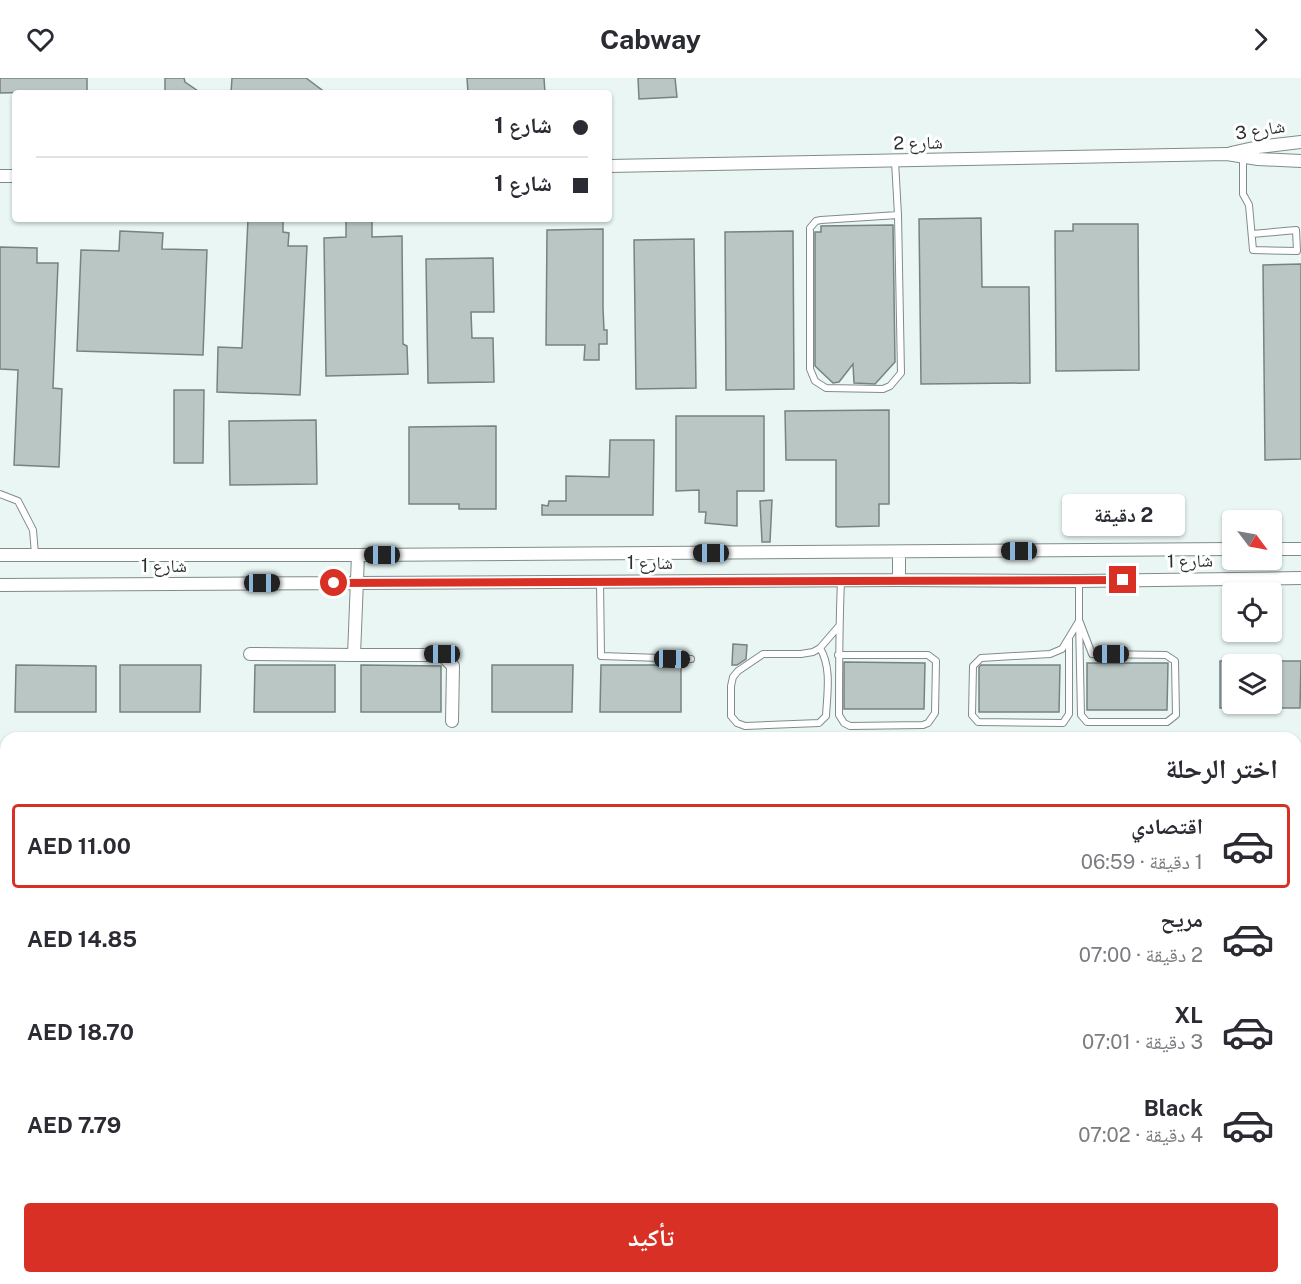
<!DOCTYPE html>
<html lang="ar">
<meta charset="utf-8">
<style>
body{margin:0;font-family:"Public Sans","Noto Naskh Arabic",sans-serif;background:#f7f7f7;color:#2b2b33;direction:rtl;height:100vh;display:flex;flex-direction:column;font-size:22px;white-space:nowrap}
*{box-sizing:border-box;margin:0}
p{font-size:20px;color:#7c7c81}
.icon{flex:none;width:33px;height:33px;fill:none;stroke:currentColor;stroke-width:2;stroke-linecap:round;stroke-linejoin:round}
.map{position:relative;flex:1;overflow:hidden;direction:ltr}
.sheet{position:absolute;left:0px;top:654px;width:1302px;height:552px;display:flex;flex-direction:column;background:#fff;border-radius:18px 18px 0 0;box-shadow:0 2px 4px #0004;direction:rtl}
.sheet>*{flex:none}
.hud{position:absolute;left:12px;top:12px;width:600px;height:132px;border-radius:6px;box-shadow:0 2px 4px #0004;direction:rtl;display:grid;align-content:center;height:132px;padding:0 24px;background:#fff}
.needle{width:39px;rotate:122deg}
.controls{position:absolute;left:1222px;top:432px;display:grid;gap:12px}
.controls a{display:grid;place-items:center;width:60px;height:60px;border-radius:6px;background:#fff;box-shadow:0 2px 4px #0004;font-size:30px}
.end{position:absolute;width:27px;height:27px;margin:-14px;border:8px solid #d93025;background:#fff;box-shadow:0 0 0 3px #fff}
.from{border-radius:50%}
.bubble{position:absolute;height:42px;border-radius:6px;background:#fff;box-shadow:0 2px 4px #0004;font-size:20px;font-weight:700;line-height:42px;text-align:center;direction:rtl}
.car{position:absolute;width:18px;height:36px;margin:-18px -9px;border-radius:8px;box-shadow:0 0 4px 2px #0007;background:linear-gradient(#222 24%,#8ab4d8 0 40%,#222 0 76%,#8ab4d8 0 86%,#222 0)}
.hud b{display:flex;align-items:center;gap:21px;height:57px;font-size:22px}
.hud b+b{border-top:2px solid #e1e1e2}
.hud i{width:15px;height:15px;background:#2b2b33}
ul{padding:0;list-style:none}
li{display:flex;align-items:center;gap:18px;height:84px;margin:0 12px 9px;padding:0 12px;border:3px solid transparent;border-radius:6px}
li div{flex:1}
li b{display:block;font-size:22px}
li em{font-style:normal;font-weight:700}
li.current{border-color:#d93025}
li>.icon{width:54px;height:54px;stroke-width:1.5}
h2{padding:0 24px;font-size:27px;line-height:72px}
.action{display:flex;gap:12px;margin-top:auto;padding:12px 24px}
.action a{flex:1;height:69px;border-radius:6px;background:#d93025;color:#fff;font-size:24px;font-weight:700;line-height:69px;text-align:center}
header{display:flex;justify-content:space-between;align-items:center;height:78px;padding:0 24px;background:#fff;font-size:27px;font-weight:700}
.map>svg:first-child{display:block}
.building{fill:#b9c6c3;stroke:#778381;stroke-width:1.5}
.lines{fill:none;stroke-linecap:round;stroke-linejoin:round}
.lane-casing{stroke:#808c8a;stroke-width:8}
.street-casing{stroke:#808c8a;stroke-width:14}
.path{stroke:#828a89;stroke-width:2;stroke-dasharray:3 4.5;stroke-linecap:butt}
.lane{stroke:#fff;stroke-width:6}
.street{stroke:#fff;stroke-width:12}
.route{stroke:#d93025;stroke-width:8}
.labels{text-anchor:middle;stroke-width:6;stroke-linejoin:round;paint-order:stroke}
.street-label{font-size:18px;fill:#2b302f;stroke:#fff}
</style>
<header><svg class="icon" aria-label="forward" viewBox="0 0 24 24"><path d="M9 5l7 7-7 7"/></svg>Cabway<svg class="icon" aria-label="heart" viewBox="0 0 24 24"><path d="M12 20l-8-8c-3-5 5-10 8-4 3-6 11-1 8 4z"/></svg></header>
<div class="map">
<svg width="1301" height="1206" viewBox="0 0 1301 1206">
<rect width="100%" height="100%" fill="#e9f6f4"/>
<!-- building -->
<path class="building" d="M0,0h87v13l-87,2z
M165,0h19l1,4 16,11h-36z
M232,0h74l20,15h-95z
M467,0h77l1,15h-77z
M638,0h37l2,19 -38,2z
M981,140l1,69h47l1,96 -109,1 -2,-165z
M248,141h35v13l6,1 -1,13h19l-7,149 -83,-3 1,-45 24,1z
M346,141h26v18l30,-1 1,108 4,2 1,28 -82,2 -2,-138 22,-1z
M1073,146h65l1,146 -83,1 -1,-140h18z
M893,147l2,137 -20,22 -21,-1 -1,-19 -14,18 -6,1 -18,-17v-134h6v-6z
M603,151v79l1,22h3v14h-8v16h-15l1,-15h-39l1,-115z
M120,153l43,2 -1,16 45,1 -4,105 -126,-4 4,-101 38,1z
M793,153l1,158 -68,1 -1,-158z
M694,161l2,149 -60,1 -2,-149z
M0,169l37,1v15h21l-5,125 9,1 -3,78 -45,-2 4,-95 -18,-1z
M493,180l1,54h-23l1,26h21l1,44 -66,1 -2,-124z
M1301,186v195l-36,1 -2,-195z
M174,312h30l-1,73h-29z
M889,332v94h-10v22l-41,1 -2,-1v-66h-50l-1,-49z
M676,338h88v75h-27v35l-32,-3 1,-11h-7v-22l-23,1z
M316,342l1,64 -87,1 -1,-64z
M496,348v83h-37v-5h-50v-77z
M610,362h44l-1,75h-111v-10l6,1 1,-5h17v-25l43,1z
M772,422l-2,42h-8l-2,-41z
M733,566l14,1 -1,14 -9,6h-5z
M1220,583h13v47h-13z
M1272,583h29l-1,47h-28z
M844,584l81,1 -1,46h-80z
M1087,585h81l-1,47h-80z
M16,587l80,1v46h-81z
M120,587h81l-1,47h-80z
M255,587h80v47h-81z
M361,587l80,1v46h-80z
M492,587h81l-1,47h-80z
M601,587h80v47h-81z
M981,587h79l-1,47h-80v-45z"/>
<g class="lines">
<defs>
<path id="lane" d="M1243,79v37l6,11 4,45 44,1 -1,-21 -44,4
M895,83l3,54 3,158 -11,13 -7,3 -57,-1 -11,-7 -5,-12v-141l6,-7 5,-1 77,-5
M0,416l18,7 15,29 2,24
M1079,503v39l13,34 74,1 9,6 1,54 -9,7h-80l-6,-7 -2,-95
M600,504l1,74 90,3
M1069,561v75l-6,9 -85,-1 -6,-7 1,-49 8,-8 69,-4 12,-5 17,-28
M820,570c12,20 7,46 6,68l-7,7 -74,3 -8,-3 -6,-7v-30l2,-9 5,-6 25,-17h38l12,-2 7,-4 19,-22
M838,577h90l8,6 -1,52 -7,10 -5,2 -73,1 -6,-3 -5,-8c0,-45 0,-89 2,-134"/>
<path id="street" d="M1231,75l27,-6 43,-5
M609,88l618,-12 31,5 43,2
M0,98h15
M1272,471h29
M0,477h358l875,-6
M899,502v-28
M0,507l899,-5 180,1 222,-3
M250,576l104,1 4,-100
M354,577h88l11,11 -1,55
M1296,902h5
M1296,1132h5
M317,1200l5,6
M592,1200v6
M1206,1200v6
M301,1206l2,-6
M413,1206l5,-6"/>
</defs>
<!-- lane casing -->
<use href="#lane" class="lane-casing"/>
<!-- street casing -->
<use href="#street" class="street-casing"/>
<!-- path -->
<path class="path" d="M0,1174l6,10
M16,1200l4,6"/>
<!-- lane -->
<use href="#lane" class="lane"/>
<!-- street -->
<use href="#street" class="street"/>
</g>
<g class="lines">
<!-- route -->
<path class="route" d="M334,505l789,-3"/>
</g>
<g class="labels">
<!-- street labels -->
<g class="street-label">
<text transform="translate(1260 52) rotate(-9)" y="6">شارع 3</text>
<text transform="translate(918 65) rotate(-1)" y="6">شارع 2</text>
<text transform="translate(1190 483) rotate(-1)" y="6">شارع 1</text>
<text x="650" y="491">شارع 1</text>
<text x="164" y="494">شارع 1</text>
</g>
</g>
</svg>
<div class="controls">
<a><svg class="needle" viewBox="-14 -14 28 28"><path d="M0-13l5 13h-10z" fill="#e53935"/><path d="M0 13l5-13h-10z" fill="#7c7c81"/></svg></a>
<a><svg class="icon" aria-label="locate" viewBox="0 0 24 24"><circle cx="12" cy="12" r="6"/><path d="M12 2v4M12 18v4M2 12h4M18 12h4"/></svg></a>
<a><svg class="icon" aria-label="layers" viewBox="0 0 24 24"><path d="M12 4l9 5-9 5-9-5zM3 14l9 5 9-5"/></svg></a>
</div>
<i class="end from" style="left:334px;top:505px"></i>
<i class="end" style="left:1123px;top:502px"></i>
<div class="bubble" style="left:1062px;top:416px;width:123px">2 دقيقة</div>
<i class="car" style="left:1019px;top:473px;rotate:270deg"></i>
<i class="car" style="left:711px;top:475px;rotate:270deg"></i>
<i class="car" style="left:382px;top:477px;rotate:270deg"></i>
<i class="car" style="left:262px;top:505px;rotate:90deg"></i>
<i class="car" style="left:442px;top:576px;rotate:270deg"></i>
<i class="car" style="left:1111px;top:576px;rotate:270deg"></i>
<i class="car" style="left:672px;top:581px;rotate:91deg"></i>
<div class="hud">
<b><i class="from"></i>شارع 1</b>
<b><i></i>شارع 1</b>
</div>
<section class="sheet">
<h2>اختر الرحلة</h2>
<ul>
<li class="current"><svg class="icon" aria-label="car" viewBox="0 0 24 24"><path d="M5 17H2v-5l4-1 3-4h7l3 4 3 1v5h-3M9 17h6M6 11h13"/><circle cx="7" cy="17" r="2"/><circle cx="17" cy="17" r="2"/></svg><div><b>اقتصادي</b><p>1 دقيقة · 06:59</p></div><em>AED 11.00</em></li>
<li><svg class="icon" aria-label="car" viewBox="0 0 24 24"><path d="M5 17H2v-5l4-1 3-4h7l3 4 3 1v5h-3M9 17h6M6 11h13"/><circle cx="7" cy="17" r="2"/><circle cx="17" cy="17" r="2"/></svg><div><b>مريح</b><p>2 دقيقة · 07:00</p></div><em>AED 14.85</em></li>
<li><svg class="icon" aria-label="car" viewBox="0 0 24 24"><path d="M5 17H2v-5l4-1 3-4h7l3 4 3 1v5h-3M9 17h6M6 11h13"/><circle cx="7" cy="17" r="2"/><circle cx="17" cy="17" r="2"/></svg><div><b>XL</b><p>3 دقيقة · 07:01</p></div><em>AED 18.70</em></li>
<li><svg class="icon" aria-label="car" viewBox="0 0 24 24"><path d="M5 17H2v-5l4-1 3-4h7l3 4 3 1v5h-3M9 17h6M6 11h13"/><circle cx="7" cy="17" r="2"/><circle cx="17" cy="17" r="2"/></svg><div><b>Black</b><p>4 دقيقة · 07:02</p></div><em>AED 7.79</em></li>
</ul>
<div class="action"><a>تأكيد</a></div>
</section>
</div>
